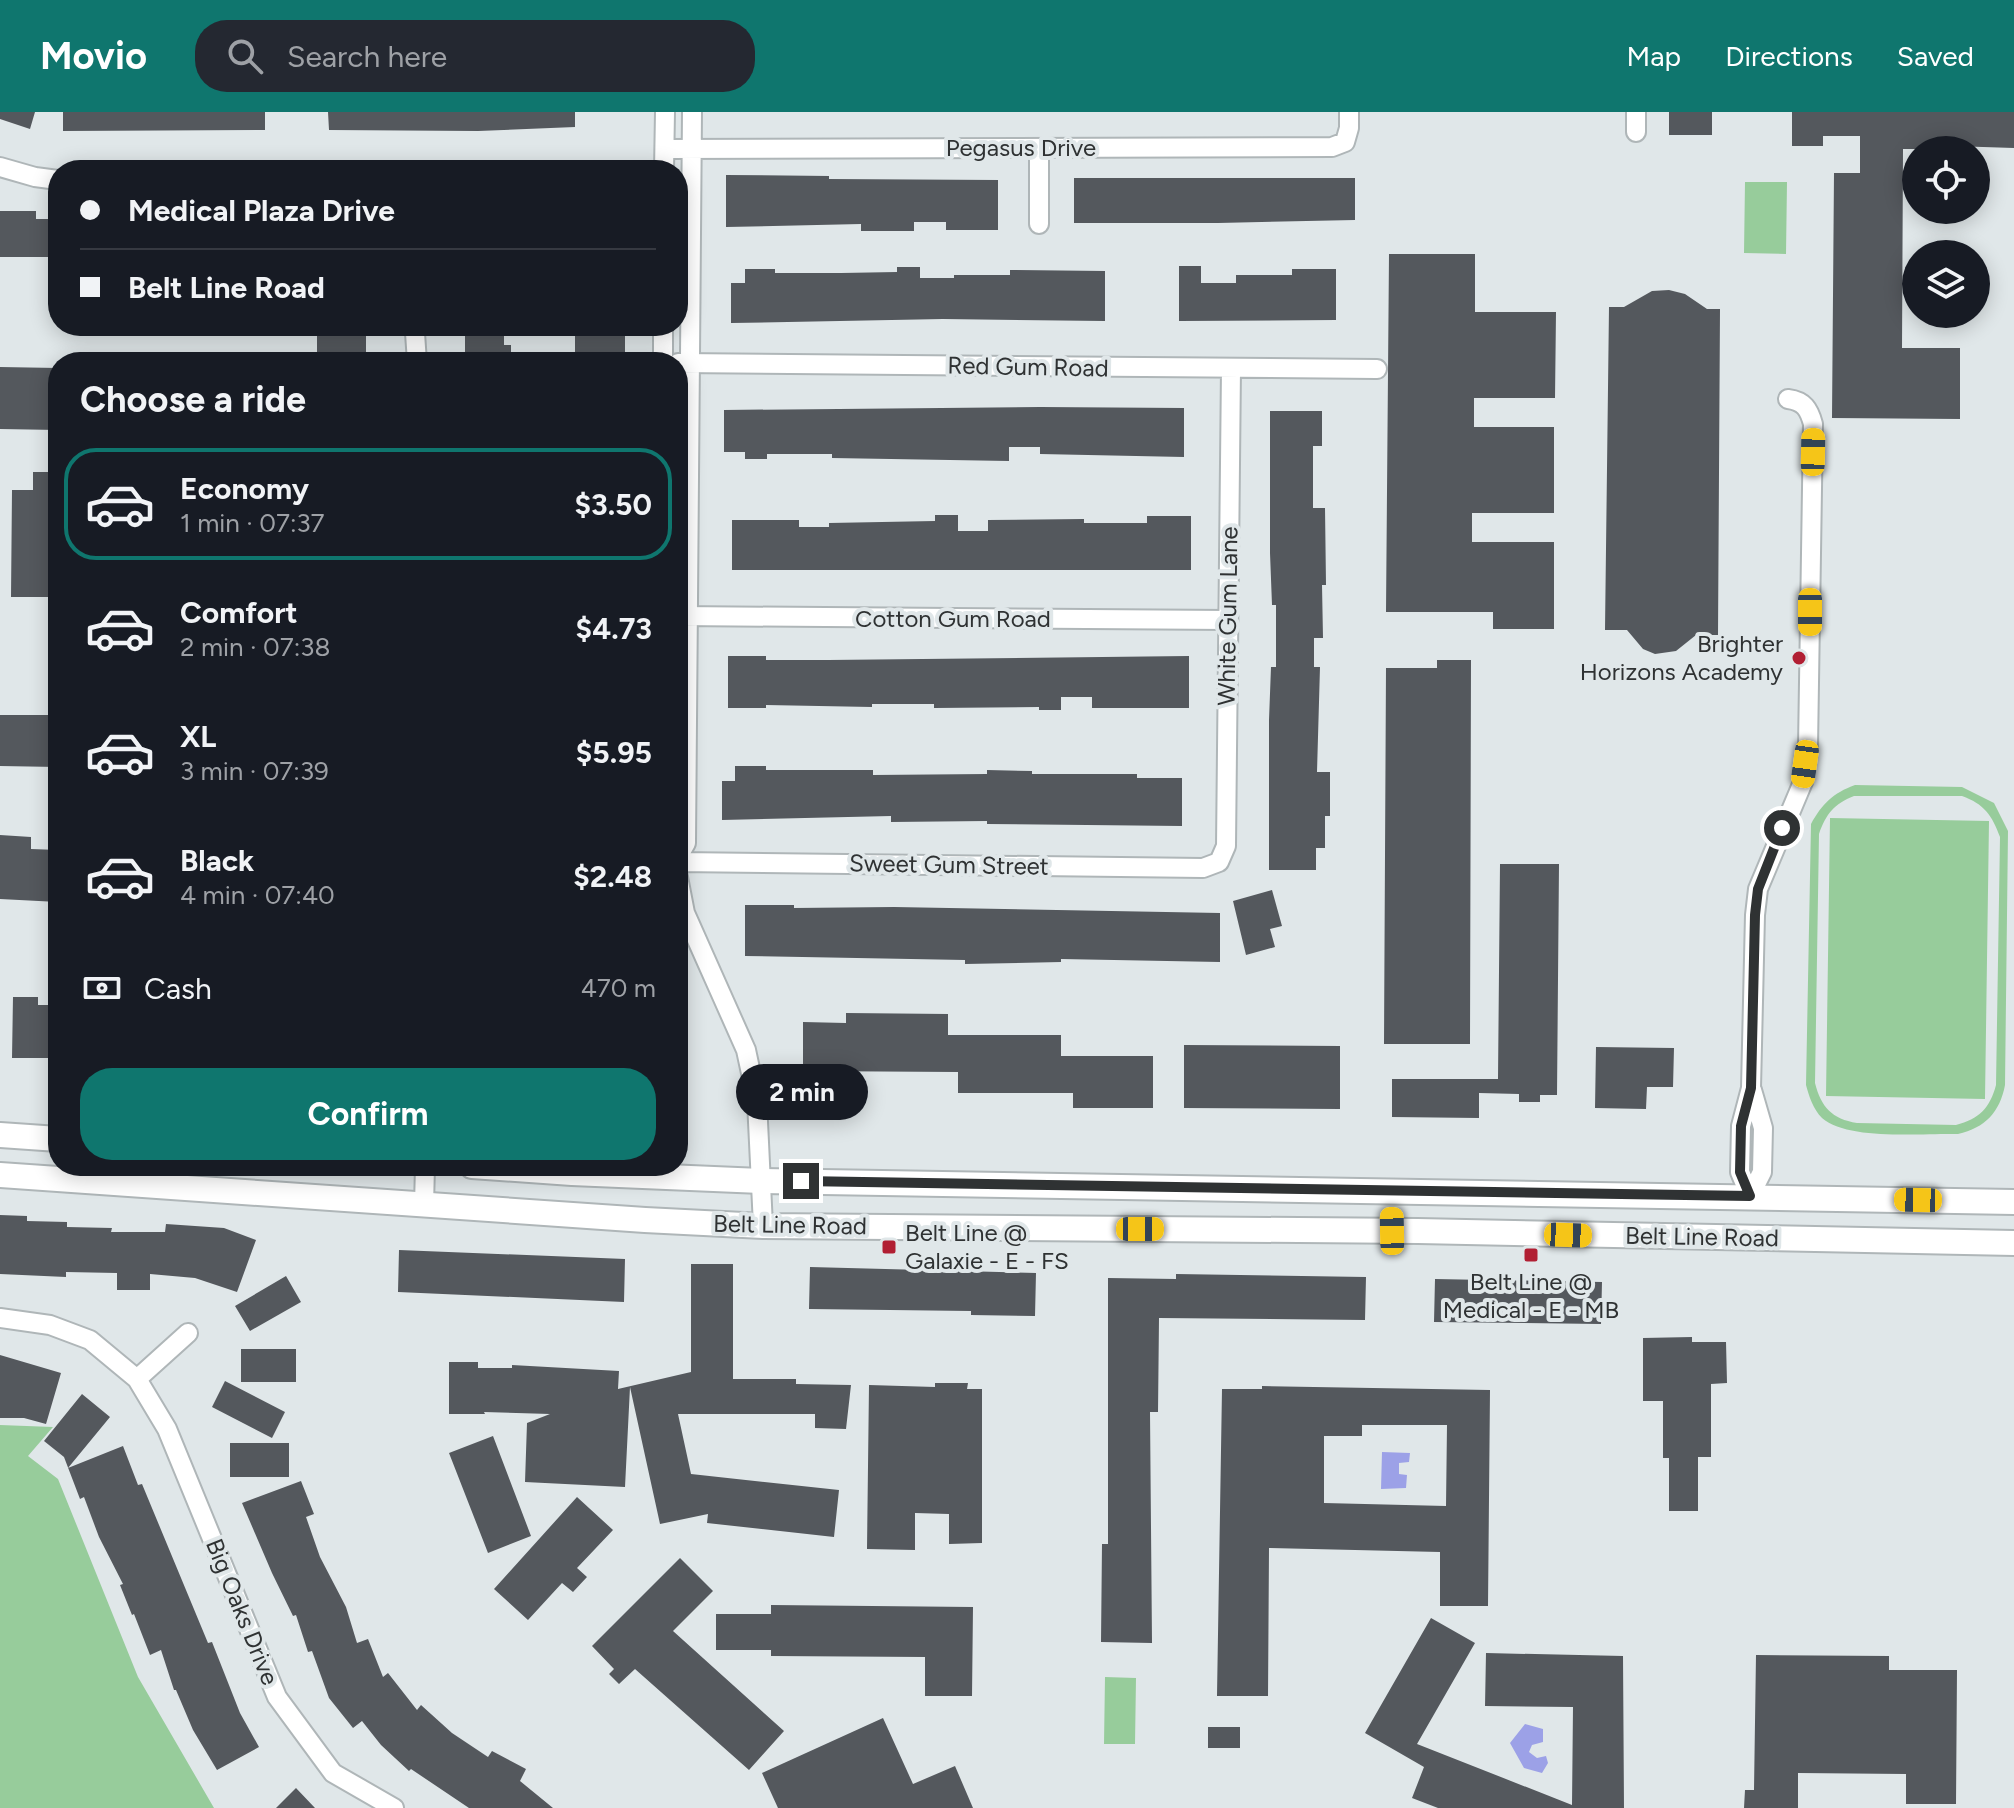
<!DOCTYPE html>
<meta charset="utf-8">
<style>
body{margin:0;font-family:Figtree,sans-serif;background:#242831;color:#f1f3f6;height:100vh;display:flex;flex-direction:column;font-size:30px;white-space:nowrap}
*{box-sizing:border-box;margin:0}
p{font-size:26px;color:#9ea1a6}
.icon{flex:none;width:44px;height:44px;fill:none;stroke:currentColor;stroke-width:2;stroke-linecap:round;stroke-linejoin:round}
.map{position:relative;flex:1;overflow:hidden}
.side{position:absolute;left:48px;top:240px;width:640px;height:824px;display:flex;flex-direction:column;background:#171b24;border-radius:32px;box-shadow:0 4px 20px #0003}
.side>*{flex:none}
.hud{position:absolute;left:48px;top:48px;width:640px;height:176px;border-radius:32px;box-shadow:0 4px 20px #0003;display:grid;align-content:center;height:176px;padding:0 32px;background:#171b24}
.fabs{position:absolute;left:1902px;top:24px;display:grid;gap:16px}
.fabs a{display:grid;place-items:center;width:88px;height:88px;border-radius:50%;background:#171b24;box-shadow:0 4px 20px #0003;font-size:40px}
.end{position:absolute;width:36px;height:36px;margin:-18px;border:10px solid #2f3233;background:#fff;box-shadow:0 0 0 4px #fff}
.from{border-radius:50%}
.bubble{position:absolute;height:56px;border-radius:28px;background:#171b24;box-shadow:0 4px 20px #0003;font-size:26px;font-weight:700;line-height:56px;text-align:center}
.car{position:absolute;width:24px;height:48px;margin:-24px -12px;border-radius:10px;box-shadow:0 0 6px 2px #0007;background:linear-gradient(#f5c518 24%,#345 0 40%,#f5c518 0 76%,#345 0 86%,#f5c518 0)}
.hud b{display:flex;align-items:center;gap:28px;height:76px;font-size:30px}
.hud b+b{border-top:2px solid #363941}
.hud i{width:20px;height:20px;background:#f1f3f6}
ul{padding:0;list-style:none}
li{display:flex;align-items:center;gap:24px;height:112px;margin:0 16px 12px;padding:0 16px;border:4px solid transparent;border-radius:32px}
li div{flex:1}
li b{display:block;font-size:30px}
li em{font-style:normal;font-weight:700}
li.active{border-color:#0f766e}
li>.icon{width:72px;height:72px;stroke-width:1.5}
h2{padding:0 32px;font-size:36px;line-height:96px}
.pay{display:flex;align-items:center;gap:20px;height:88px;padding:0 32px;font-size:30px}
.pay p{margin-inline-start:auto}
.action{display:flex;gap:16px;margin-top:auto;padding:16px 32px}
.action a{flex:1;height:92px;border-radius:32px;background:#0f766e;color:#fff;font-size:32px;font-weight:700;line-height:92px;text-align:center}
header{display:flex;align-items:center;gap:48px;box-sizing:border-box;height:112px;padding:0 40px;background:#0f766e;color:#fff}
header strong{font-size:38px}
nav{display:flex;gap:44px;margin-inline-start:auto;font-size:28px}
.search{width:560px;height:72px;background:#242831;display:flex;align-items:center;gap:20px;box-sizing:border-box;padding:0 28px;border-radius:32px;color:#9ea1a6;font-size:30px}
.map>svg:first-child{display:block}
.green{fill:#97cc9b;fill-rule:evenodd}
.water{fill:#9ca1e7}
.building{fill:#54585d;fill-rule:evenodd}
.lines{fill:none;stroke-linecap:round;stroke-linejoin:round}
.minor-casing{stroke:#afb6b8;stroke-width:22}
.major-casing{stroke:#afb6b8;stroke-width:28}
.minor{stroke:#fff;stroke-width:18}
.major{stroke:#fff;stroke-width:24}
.route{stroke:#2f3233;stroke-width:10}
.poi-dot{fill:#b11f33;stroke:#e0e7e9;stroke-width:3}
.labels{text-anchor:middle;stroke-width:8;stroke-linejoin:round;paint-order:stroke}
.street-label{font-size:24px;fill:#2f3233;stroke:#e0e7e9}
.poi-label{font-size:24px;fill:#2f3233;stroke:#e0e7e9;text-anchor:end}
</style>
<header>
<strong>Movio</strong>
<div class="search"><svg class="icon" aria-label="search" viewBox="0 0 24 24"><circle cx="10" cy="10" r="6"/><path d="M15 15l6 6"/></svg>Search here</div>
<nav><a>Map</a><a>Directions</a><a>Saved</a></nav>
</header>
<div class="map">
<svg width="2014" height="1696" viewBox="0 0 2014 1696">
<rect width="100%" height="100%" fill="#e0e7e9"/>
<!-- green -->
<path class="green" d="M1745,70h42l-1,72 -42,-1z
M1855,673l107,2 32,16 14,28 -3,254c-5,27 -20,43 -47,49 -35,-1 -110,7 -136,-16 -9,-9 -13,-22 -16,-33l5,-261c11,-20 22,-31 44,-39zM1854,684h108c22,8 30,19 38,41l-4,248c-6,23 -17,34 -40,40l-99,-2c-25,-4 -36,-16 -42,-40l4,-249c7,-20 15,-30 35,-38z
M1830,706l159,3 -4,278 -159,-3z
M0,1313l53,2 -25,29 30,23 80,198 76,131h-214z
M1105,1565l31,1 -1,66h-31z"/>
<!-- water -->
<path class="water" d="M1382,1340l28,1 -1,9 -10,1v11l8,1 -1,13 -25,1z
M1525,1612l18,5v13l-11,3 -3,7 8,6 9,-2 2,7 -6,10 -18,-5 -14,-25z"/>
<!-- building -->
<path class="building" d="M0,0h35l-5,17 -30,-10z
M63,0h202v18l-202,1z
M328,0h247v15l-97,4 -149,-1z
M1669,0h43v23h-43z
M1792,0h222v36l-93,-3v4h-18l-1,199h58v71l-128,-1 2,-245h26v-37h-37v10h-31z
M726,63l103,1v3l169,1v50h-52v-8h-32v9h-53v-7l-135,3z
M1074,66h281v42l-137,3h-144z
M0,99h36v8h22v38h-58z
M1389,142h86v58h81l-1,86h-81v29h80v86h-82v29h82v87h-61v-17h-107z
M1179,154h22v17h35v-8h56v-6h44v51l-157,1z
M897,155h23v11h34v-3h56v-5l95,1v50l-162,-2 -212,4v-40h14v-14h30v4h66l56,-1z
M1669,178l16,4 22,15h13l-2,326h-22l-20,16 -21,3 -12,-5 -16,-19h-22l4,-323h15l28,-16z
M317,214h49v34h-49z
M465,214h39v19h7v17h-46z
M575,217h50v33h-50z
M0,255l58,1v62l-58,-1z
M1040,295l144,1v49l-144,-3v-7h-31v14l-177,-3v-4h-65v5h-22v-7h-21v-42z
M1270,299h52v35h-9v62h12l1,77h-4l1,53h-9v29h6l-3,105h13v44h-5v32h-9v22h-47v-150l2,-53h5v-62h-4l-2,-52z
M33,360h25v125h-47l1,-107h21z
M935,403h23v16h30v-11l96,-1v4h63v-7h44v54h-459v-50h67v7h30v-4l106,-2z
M728,544h38v4h62l361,-4v52h-97v-11h-31v13h-22v-3l-105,1v-4h-62v3l-106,-2v3h-38z
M1437,548h34l-1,384h-86l2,-376h51z
M0,603h58v52l-58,-1z
M735,654h31v4h107v5l114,-1v-4l45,1v3h105v4h45v48l-195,-2v-3l-96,1v-6l-169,4v-39h13z
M0,723l31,2v12l27,1v52l-58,-3z
M1500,752h59l-2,231h-17v7h-21v-8l-40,-1v25l-87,-1v-38h106z
M1272,778l10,36 -12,3 5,18 -29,8 -13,-54z
M745,793h49v3l100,-1 326,6v49l-159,-3v3l-96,2v-4l-220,-4z
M13,885h25v8h20v53h-46z
M846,901l102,1v21h113v21h92v52h-80v-15h-115v-21l-155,-1v-49l43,1z
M1184,933l156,1v63l-156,-1z
M1596,935l78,1 -1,39h-26l-1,22 -51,-1z
M0,1103l27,1v5l40,1v5l45,1 -1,4h54l1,-8 58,4 32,12 -19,52 -42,-14 -45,-4v16h-33v-17l-51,-1v5l-66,-3z
M399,1138l226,9 -1,43 -226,-10z
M691,1152h42v115h63v5l55,1 -5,44 -31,-1v-14h-137l13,60 148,16 -5,47 -127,-14 1,-9 -48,10 -30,-137 -5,100 -100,-5 2,-59 23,-9 -66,-2 1,2h-36v-52h29v6h34v-3l107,6 -1,18 73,-17z
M810,1155l226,6 -1,43 -64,-1v-4l-162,-2z
M1176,1162l190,3 -1,43 -206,-2 -1,94h-8l2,231 -51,-1 1,-98h6v-266l68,1z
M286,1164l15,26 -51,29 -15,-25z
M1435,1167l167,3 -1,42 -167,-2z
M1692,1225v5h34l1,41 -16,1v73h-13v54h-29v-53h-6v-57h-20v-63z
M241,1237h55v33h-55z
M0,1243l61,18 -15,51 -22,-6h-24z
M225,1269l60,31 -13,26 -60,-31z
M935,1271h33l-1,6h15v154l-33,1v-30l-34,-1v37l-48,-1 2,-164 66,2z
M1262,1274l228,4 -2,216h-48v-54l-171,-4 -1,148h-51l5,-307h40zM1362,1313h85l-1,81 -122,-3v-67h38z
M82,1282l28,23 -42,51 55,-22 15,39 4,-1 66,159 4,-1 28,71 19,34 -42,23 -24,-40 -17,-40h-2l-13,-40 -11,5 -16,-41 -2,1 -12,-30 3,-1 -24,-47 -15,-40 -4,2 -16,-42 -20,-16z
M493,1324l38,100 -43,17 -39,-100z
M230,1331h59v34h-59z
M301,1369l13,33 -8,3 14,40 26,50 11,36 11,-4 15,38 5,-4 29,37 4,-5 31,28 36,24 4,-6 34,18 -6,12 33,27h-84l-58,-39 -2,2 -28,-26 -19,-24 -9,7 -24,-30 -17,-47 -4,1 -12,-37 -3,1 -21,-43 -30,-70z
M577,1385l36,33 -36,38 10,9 -14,15 -11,-9 -34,37 -34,-31z
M680,1446l33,33 -40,40 111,100 -35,39 -114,-101 -16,15 -10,-10 5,-5 -22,-23z
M771,1493l202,2 -1,89h-47v-39l-154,-1v-6h-55v-36h55z
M1431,1506l44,25 -58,101 155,61 1,-98 -88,-1 1,-53 137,3 1,152h-186l-26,-10 12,-31 -59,-34z
M1756,1543l133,1v14h68l-1,134h-50v-30l-108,-1v35h-54l1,-18h9z
M883,1606l30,66 42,-18 18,42h-195l-16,-35z
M1208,1615h32v21h-32z
M296,1676l19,20h-39z"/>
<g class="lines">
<defs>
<path id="minor" d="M1636,20v-20
M665,37l667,-2 13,-5 4,-14v-16
M0,55l35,10 23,3
M664,58l1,-58
M1039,112v-76
M411,214l4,7 2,29
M663,250v-36
M678,251l699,6
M678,504l550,4
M678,745l8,-14 6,-731
M678,750l525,6 16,-6 7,-16 5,-478
M678,765l7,36 61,137 11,51 6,125
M1750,1084l-10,-24 1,-46 10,-38 4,-173 3,-26 45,-107 5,-35 5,-323c-4,-15 -9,-23 -25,-25
M1750,1084l12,-24 1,-44 -11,-38
M424,1093l1,-39
M0,1206l50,7 40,15 47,39 30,50 110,268 56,76 61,35
M137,1267l51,-46"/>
<path id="major" d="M0,1023l58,4
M472,1054l100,7 189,8 1253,21
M0,1063l645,45 118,6 655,5 596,12"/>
</defs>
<!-- minor casing -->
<use href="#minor" class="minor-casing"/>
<!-- major casing -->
<use href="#major" class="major-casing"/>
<!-- minor -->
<use href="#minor" class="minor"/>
<!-- major -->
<use href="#major" class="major"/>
</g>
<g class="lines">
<!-- route -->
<path class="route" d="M801,1069l949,15 -10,-24 1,-46 10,-38 4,-173 3,-26 24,-61"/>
</g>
<!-- markers -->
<g class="poi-dot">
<circle cx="1799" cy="546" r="8"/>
<rect x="881" y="1127" width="16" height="16" rx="4"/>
<rect x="1523" y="1135" width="16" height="16" rx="4"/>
</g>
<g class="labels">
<!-- street labels -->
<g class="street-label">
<text x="1021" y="44">Pegasus Drive</text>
<text transform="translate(1028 255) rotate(1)" y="8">Red Gum Road</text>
<text transform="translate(1228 504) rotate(-89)" y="8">White Gum Lane</text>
<text x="953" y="515">Cotton Gum Road</text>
<text transform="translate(949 753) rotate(1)" y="8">Sweet Gum Street</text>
<text transform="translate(790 1113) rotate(1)" y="8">Belt Line Road</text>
<text transform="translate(1702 1125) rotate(1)" y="8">Belt Line Road</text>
<text transform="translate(242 1500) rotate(68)" y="8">Big Oaks Drive</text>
</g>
<!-- poi labels -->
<g class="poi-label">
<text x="1783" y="540">Brighter<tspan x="1783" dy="28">Horizons Academy</tspan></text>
<text x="905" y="1129" text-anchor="start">Belt Line @<tspan x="905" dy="28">Galaxie - E - FS</tspan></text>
<text x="1531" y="1178" text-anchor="middle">Belt Line @<tspan x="1531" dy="28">Medical - E - MB</tspan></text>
</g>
</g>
</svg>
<div class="fabs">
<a><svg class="icon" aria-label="locate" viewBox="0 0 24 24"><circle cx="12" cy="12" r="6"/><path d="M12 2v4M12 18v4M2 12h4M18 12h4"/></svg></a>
<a><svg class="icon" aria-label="layers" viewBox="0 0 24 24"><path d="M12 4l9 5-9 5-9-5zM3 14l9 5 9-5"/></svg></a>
</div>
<i class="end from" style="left:1782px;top:716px"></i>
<i class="end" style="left:801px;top:1069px"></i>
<div class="bubble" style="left:736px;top:952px;width:132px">2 min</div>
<i class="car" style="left:1813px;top:340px;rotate:1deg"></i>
<i class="car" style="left:1810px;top:500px;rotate:180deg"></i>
<i class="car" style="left:1805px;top:652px;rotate:188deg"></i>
<i class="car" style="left:1918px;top:1088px;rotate:271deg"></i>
<i class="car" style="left:1140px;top:1117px;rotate:90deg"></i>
<i class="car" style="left:1392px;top:1119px;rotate:359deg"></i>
<i class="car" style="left:1568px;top:1123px;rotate:92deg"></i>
<div class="hud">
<b><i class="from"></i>Medical Plaza Drive</b>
<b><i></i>Belt Line Road</b>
</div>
<section class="side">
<h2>Choose a ride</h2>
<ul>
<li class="active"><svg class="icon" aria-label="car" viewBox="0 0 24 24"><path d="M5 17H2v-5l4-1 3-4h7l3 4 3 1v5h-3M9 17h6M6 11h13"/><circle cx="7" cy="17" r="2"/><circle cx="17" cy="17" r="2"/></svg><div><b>Economy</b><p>1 min · 07:37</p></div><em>$3.50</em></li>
<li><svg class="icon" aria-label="car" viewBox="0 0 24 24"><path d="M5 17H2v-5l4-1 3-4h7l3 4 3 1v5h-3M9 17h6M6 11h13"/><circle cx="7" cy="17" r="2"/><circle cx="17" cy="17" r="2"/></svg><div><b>Comfort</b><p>2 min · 07:38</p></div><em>$4.73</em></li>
<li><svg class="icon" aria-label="car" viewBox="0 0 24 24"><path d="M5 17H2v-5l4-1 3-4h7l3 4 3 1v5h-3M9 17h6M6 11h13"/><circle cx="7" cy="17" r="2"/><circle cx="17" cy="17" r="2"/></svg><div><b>XL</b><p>3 min · 07:39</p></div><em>$5.95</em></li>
<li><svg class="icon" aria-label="car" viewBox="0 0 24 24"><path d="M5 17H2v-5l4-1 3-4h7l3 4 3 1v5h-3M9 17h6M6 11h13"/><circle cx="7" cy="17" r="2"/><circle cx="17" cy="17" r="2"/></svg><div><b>Black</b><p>4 min · 07:40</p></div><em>$2.48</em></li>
</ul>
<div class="pay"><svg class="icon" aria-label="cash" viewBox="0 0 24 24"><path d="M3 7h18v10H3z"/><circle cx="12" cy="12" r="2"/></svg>Cash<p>470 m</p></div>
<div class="action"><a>Confirm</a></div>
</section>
</div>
